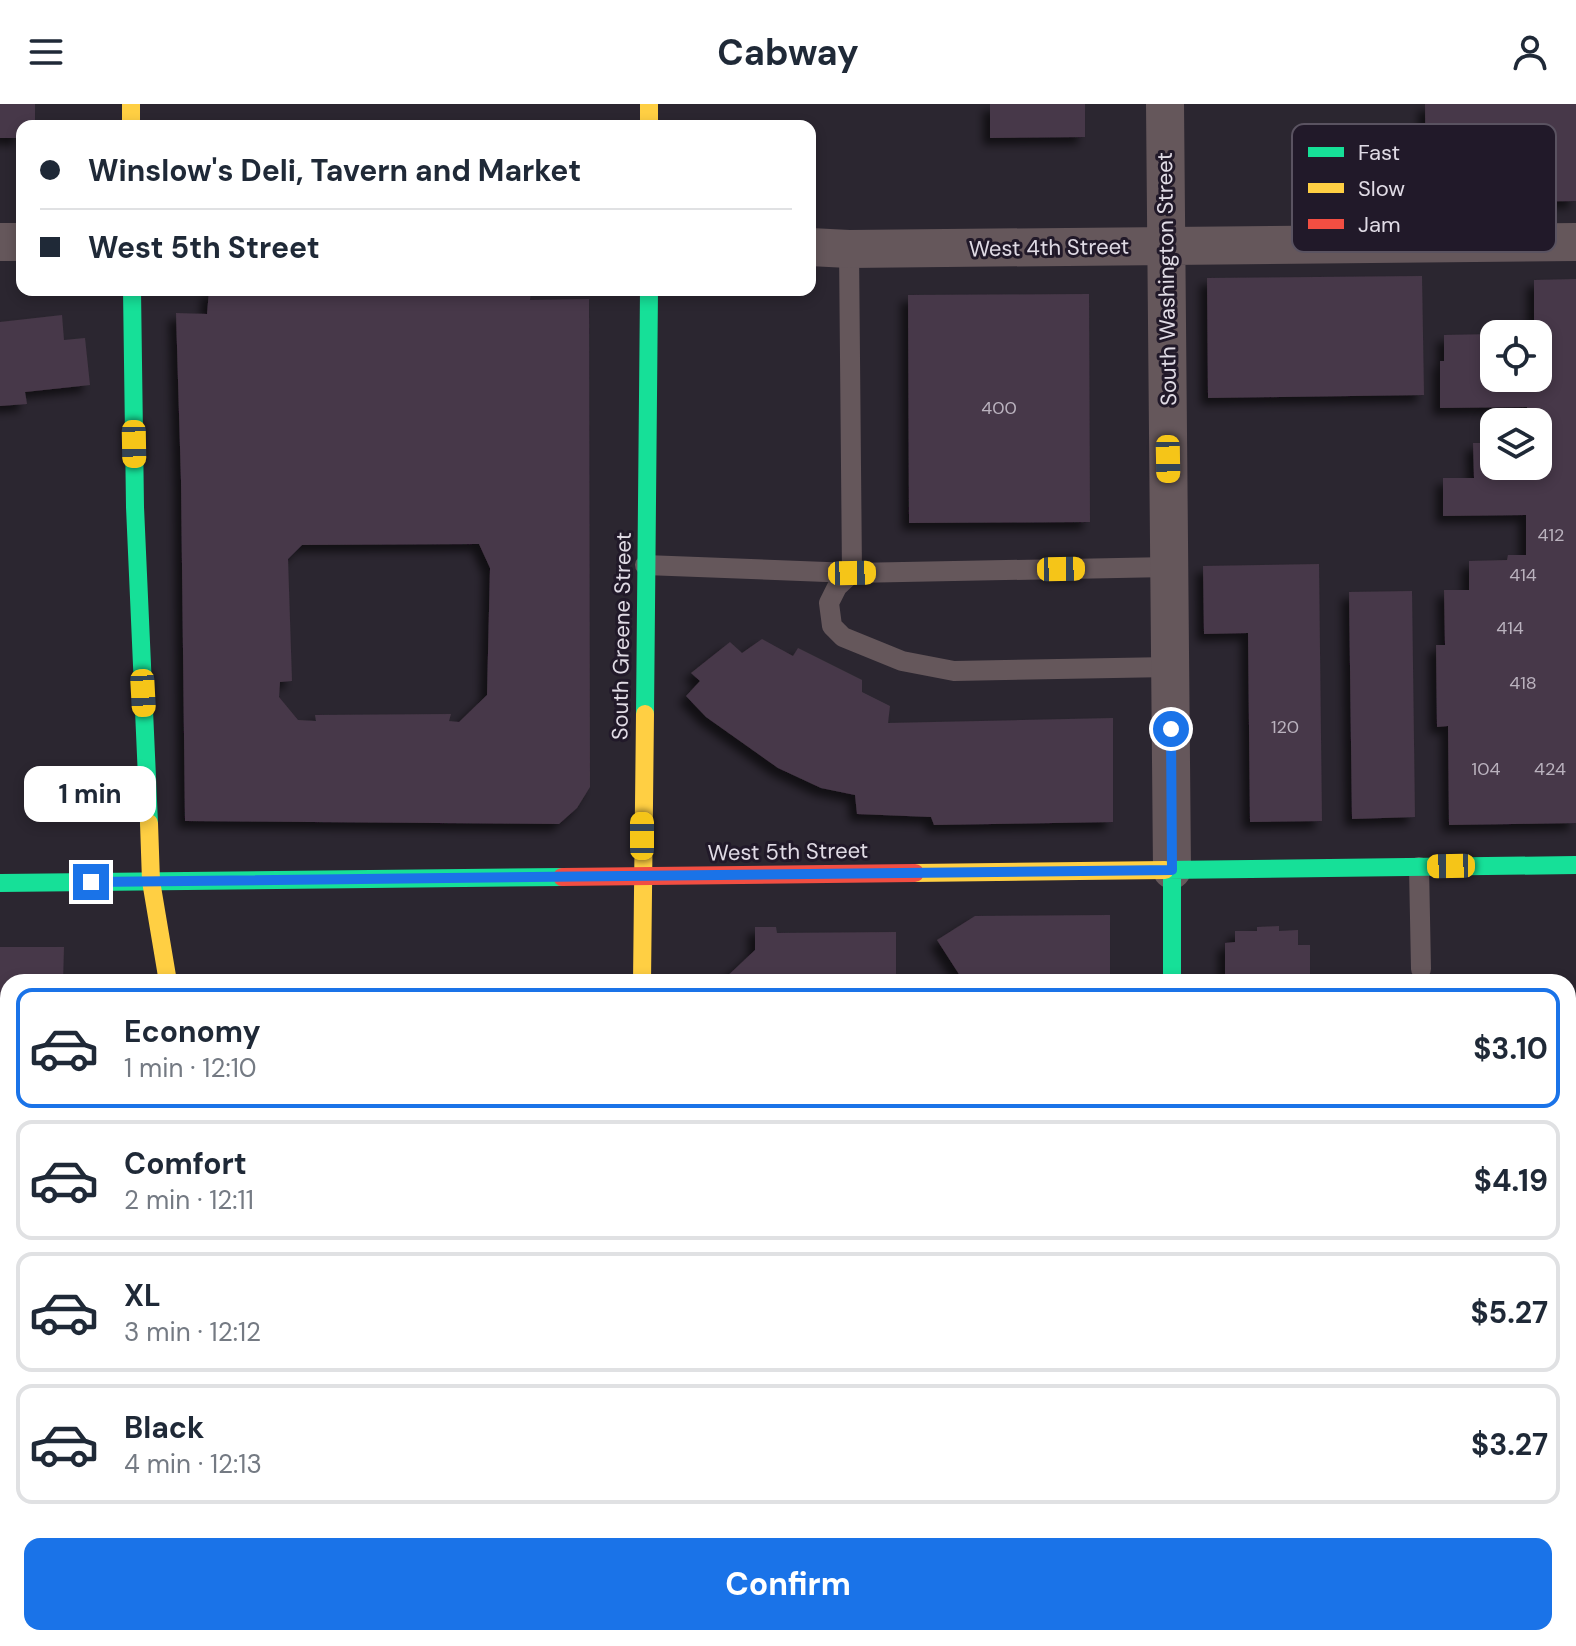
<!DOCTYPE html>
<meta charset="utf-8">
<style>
body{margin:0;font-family:"DM Sans",sans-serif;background:#f2f2f3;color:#1f2937;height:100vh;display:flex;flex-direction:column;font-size:30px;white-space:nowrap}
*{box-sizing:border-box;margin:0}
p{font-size:26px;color:#747a83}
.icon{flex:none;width:44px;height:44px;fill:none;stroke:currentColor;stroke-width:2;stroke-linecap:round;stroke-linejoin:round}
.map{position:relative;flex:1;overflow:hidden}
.sheet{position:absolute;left:0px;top:870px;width:1576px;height:672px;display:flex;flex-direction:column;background:#fff;border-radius:24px 24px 0 0;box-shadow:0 4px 12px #0003}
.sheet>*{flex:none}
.hud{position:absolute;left:16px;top:16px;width:800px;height:176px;border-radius:16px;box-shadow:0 4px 12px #0003;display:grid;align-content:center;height:176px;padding:0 24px;background:#fff}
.tools{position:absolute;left:1480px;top:216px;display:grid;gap:16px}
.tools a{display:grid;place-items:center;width:72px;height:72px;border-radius:16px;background:#fff;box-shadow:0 4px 12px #0003;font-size:40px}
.end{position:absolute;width:36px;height:36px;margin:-18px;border:10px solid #1a73e8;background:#fff;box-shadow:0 0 0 4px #fff}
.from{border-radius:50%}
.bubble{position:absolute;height:56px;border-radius:16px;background:#fff;box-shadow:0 4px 12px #0003;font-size:26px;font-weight:700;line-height:56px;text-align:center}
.car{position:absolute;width:24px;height:48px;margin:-24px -12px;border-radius:10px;box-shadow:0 0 6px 2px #0007;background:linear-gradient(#f5c518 24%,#345 0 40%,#f5c518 0 76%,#345 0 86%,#f5c518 0)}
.hud b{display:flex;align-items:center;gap:28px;height:76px;font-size:30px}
.hud b+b{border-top:2px solid #e0e1e3}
.hud i{width:20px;height:20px;background:#1f2937}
ul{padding:14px 0 0;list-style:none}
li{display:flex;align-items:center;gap:24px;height:120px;margin:0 16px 12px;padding:0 8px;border:4px solid #e0e1e3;border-radius:16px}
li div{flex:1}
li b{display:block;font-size:30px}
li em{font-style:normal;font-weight:700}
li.selected{border-color:#1a73e8}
li>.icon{width:72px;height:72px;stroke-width:1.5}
.primary-button{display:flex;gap:16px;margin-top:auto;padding:16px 24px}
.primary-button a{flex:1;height:92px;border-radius:16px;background:#1a73e8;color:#fff;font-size:32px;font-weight:700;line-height:92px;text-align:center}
header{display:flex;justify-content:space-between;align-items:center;height:104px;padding:0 24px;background:#fff;font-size:36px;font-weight:700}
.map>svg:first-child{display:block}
.building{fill:#473848;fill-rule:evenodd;filter:url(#shadow)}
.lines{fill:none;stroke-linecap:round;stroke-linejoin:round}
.lane{stroke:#65575b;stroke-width:20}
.street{stroke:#65575b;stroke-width:38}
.fast{stroke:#16e098;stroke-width:18}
.slow{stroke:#ffcf43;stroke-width:18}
.jam{stroke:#f24e42;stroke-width:18}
.route{stroke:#1a73e8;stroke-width:10}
.labels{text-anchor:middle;stroke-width:6;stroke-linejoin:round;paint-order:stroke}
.number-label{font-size:18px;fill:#bab2be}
.street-label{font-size:22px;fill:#e0dbe5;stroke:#211929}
.key{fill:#211929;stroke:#5a5361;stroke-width:2}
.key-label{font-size:22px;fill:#e0dbe5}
</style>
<header><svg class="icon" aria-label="menu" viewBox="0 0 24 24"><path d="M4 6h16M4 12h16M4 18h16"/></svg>Cabway<svg class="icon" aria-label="person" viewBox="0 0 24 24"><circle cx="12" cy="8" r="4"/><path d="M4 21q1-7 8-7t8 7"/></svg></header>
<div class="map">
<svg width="1576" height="1542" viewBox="0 0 1576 1542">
<defs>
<filter id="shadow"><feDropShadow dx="-7" dy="7" stdDeviation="4" flood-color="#0009"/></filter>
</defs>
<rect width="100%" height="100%" fill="#2b2630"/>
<!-- building -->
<path class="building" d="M0,0h35v22h-13v12h-22z
M990,0h95v33l-95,1z
M1425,0h151v97l-150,2z
M1422,172l2,119 -216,3 -1,-120z
M1576,175v544l-127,2 -1,-99 -11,1 -1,-82h9l-1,-55h25v-29l38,-1 1,-5h18v-40l-83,1v-38h31l-1,-35h21v23h44v-44h-11v-15l-87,1v-47h4v-26l50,-1v44h44v-44h-4v-54z
M209,186h322l-1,10 59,-1 1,488 -13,21 -18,16 -374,-3 -4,-340 -5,-168 31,1zM479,440l11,24 -3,127 -28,27 -10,-1 2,-7 -136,1 1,6 -18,-1 -19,-23 1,-15 12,-1 -4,-122 14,-14z
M1089,190l1,228 -181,1 -1,-228z
M62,211l2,25 21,-2 5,47 -65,7 2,12 -27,2v-84z
M1319,460l3,257 -72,1 -2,-189 -44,1 -1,-68z
M1412,487l3,226 -63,2 -3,-227z
M762,535l31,17 5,-8 64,32v12l28,14 -2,17 225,-5v104l-179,3 -3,-8 -74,-3 -2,-19 -34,-7 -43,-20 -72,-51 -20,-21 14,-15 -9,-8 39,-31 12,11z
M1110,811v67h-146l-27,-42 38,-24z
M1279,822v5l19,-1v15h12v37h-85v-39l10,-1v-11h22v-4z
M755,823h21l1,6 119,-1v50h-175l34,-32z
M0,843h64l-1,35h-55v144h-8z
M0,1458h8v31l-8,-1z
M1568,1503l8,2v37h-148v-8h140z
M179,1534h88v8h-88z
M397,1534h150l7,8h-149z"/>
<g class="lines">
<!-- lane -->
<path class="lane" d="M849,145l3,324 -15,14 -8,16 3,23 11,11 59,24 52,10 216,-4
M645,461l207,8 317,-6
M1419,763l2,102
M0,1447h8
M0,1500h8
M1246,1534l1,8"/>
<!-- street -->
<path class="street" d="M1165,0l7,766
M0,138h22
M810,143l39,2 727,-7
M0,1361h8
M128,1542v-8"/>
<!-- fast -->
<path class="fast" d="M132,186l3,217 14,316
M645,610l4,-424
M1165,766l411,-5
M1172,766v112
M0,779l562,-6
M1568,1380h8
M650,1534l9,8
M778,1534l6,8
M1158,1542l37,-8"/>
<!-- slow -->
<path class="slow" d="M131,0v22
M649,0v22
M149,719l2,58 17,101
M915,769l250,-3
M642,878l3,-268"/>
<!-- jam -->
<path class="jam" d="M562,773l353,-4"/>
</g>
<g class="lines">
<!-- route -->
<path class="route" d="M91,778l1081,-12 -1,-141"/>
</g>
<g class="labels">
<!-- number labels -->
<g class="number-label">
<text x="999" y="310">400</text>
<text x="1551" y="437">412</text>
<text x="1523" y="477">414</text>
<text x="1510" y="530">414</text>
<text x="1523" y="585">418</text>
<text x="1285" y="629">120</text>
<text x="1486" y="671">104</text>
<text x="1550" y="671">424</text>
</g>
<!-- street labels -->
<g class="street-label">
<text transform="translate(1049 143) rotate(-1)" y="8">West 4th Street</text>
<text transform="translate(1166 175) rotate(-91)" y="8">South Washington Street</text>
<text transform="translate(621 532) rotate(-89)" y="8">South Greene Street</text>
<text transform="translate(788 747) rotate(-1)" y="8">West 5th Street</text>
</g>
</g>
<!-- legend -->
<rect x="1292" y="20" width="264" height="128" rx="12" class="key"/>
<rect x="1308" y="43" width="36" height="10" fill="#16e098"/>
<rect x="1308" y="79" width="36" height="10" fill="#ffcf43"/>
<rect x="1308" y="115" width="36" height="10" fill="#f24e42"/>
<g class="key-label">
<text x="1358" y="56">Fast</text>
<text x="1358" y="92">Slow</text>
<text x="1358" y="128">Jam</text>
</g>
</svg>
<div class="tools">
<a><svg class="icon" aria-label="locate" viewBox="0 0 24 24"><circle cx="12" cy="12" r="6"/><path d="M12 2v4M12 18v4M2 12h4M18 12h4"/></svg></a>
<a><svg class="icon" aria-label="layers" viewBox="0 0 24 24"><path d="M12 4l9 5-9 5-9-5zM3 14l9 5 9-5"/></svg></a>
</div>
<i class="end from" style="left:1171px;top:625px"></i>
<i class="end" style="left:91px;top:778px"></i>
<div class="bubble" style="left:24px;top:662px;width:132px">1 min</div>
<i class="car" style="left:134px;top:340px;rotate:179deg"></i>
<i class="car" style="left:1168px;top:355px;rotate:179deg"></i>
<i class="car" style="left:1061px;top:465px;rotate:89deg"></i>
<i class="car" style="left:852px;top:469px;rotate:89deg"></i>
<i class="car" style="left:143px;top:589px;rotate:177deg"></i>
<i class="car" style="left:642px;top:732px;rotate:0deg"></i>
<i class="car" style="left:1451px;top:762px;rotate:269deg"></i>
<div class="hud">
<b><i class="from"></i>Winslow's Deli, Tavern and Market</b>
<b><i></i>West 5th Street</b>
</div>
<section class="sheet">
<ul>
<li class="selected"><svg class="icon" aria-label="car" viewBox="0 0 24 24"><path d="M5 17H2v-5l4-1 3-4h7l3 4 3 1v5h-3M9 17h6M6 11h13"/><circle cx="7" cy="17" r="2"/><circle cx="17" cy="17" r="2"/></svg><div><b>Economy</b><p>1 min · 12:10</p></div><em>$3.10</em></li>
<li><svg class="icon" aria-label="car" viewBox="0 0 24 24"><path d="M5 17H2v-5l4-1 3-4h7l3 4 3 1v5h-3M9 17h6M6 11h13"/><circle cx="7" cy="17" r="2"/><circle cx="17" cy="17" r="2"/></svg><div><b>Comfort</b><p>2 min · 12:11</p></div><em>$4.19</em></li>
<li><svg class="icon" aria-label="car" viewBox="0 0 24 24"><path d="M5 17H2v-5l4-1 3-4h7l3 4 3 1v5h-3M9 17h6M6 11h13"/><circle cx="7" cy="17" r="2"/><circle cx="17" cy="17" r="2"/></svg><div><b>XL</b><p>3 min · 12:12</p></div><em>$5.27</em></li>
<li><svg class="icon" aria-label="car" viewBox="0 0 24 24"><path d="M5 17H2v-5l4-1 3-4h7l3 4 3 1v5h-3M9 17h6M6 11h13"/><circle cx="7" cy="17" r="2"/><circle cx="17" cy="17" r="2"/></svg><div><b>Black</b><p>4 min · 12:13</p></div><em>$3.27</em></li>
</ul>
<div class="primary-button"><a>Confirm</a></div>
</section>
</div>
